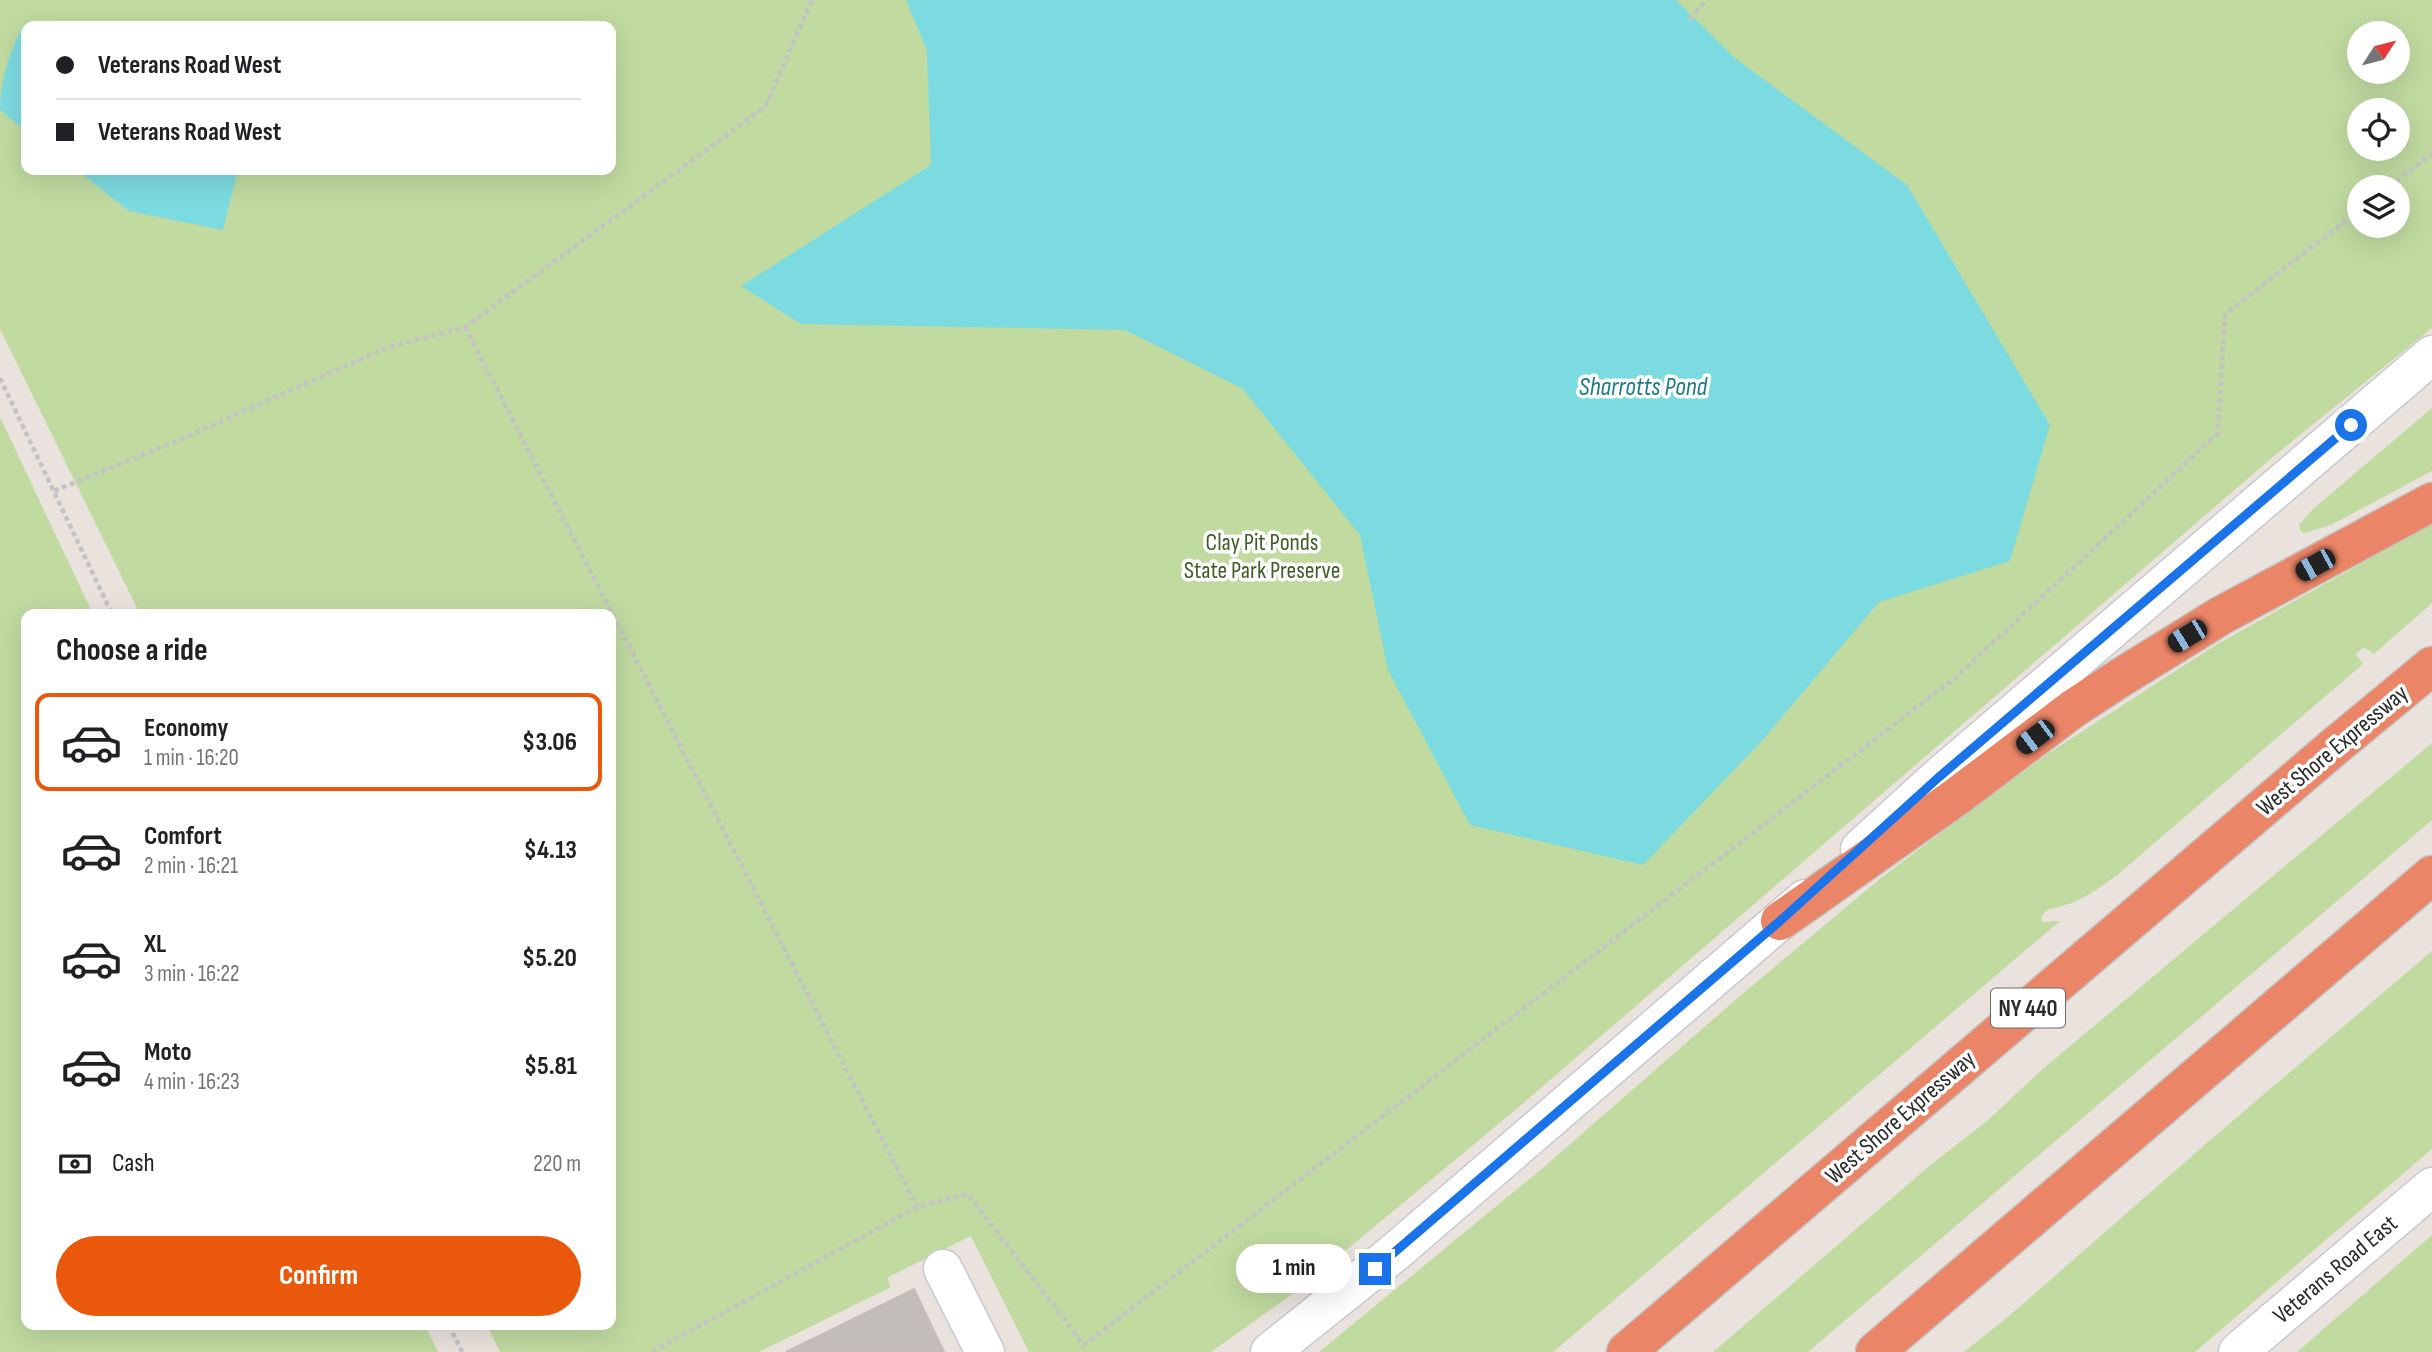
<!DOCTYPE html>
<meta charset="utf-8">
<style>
body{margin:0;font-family:"Sofia Sans Condensed",sans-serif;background:#f6f6f6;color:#202124;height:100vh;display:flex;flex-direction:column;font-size:26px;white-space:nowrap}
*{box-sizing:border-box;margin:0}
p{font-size:23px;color:#757577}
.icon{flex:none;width:38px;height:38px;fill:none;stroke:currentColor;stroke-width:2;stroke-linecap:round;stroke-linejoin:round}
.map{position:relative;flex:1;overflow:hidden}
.drawer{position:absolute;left:21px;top:609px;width:595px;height:721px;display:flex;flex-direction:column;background:#fff;border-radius:14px;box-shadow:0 7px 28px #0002}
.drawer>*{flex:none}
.hud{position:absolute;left:21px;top:21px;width:595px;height:154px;border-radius:14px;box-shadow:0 7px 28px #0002;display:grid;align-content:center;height:154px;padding:0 35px;background:#fff}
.needle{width:46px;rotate:54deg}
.fabs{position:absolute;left:2347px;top:21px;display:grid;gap:14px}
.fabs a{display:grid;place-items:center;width:63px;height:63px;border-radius:50%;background:#fff;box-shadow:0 7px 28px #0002;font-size:35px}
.end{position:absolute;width:32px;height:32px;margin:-16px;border:9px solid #1a73e8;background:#fff;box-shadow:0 0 0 4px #fff}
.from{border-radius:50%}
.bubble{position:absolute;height:49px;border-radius:24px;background:#fff;box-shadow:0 7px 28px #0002;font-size:23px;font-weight:700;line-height:49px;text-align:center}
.car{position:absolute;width:21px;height:42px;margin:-21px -10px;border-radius:9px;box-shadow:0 0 5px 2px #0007;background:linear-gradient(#222 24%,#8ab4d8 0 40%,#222 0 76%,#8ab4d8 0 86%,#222 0)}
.hud b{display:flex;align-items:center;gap:24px;height:66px;font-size:26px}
.hud b+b{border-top:2px solid #e0e0e0}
.hud i{width:18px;height:18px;background:#202124}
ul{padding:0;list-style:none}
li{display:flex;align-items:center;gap:21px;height:98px;margin:0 14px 10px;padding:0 21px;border:4px solid transparent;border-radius:14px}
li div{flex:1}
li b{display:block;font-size:26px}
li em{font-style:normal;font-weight:700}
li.selected{border-color:#ea580c}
li>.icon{width:63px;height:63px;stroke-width:1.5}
h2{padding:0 35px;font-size:32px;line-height:84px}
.pay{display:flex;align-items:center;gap:18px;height:77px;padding:0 35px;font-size:26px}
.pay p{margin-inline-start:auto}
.cta{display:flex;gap:14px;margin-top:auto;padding:14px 35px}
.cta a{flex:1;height:80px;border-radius:42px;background:#ea580c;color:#fff;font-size:28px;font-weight:700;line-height:80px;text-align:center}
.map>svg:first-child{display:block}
.green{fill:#c0daa0;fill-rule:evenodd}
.water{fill:#7cdbe0}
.building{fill:#c3bdb9;stroke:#c5bdb7;stroke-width:2}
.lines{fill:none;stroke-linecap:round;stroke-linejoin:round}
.street-casing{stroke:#c5cad2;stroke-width:41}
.secondary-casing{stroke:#c5cad2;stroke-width:41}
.highway-casing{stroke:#c3c3c3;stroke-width:41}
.path{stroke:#c3c3c3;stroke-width:4.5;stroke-dasharray:5 3.5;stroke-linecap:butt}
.street{stroke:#fff;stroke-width:38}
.secondary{stroke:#fff;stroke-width:38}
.highway{stroke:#eb8567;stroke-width:38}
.route{stroke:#1a73e8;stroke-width:9}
.labels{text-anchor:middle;stroke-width:7;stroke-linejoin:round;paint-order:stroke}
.shield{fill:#fff;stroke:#6a6a6a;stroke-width:2}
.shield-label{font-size:23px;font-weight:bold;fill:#2a2a2a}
.park-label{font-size:24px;fill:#3b5e22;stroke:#fff}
.street-label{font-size:24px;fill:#2a2a2a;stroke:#fff}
.water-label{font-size:26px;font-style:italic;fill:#1d7c8b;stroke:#fff}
</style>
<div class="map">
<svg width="2432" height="1352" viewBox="0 0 2432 1352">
<rect width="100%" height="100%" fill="#eae2dd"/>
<!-- green -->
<path class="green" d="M0,0h2432v328l-158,128 -760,655 -216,179 -87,62h-182l-58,-116 -84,42 4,9 -132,65h-259l-13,-27h124v-711h-471l-140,-285zM26,26h585v144h-585zM2359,33h39v39h-39zM2359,110h39v39h-39zM2359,187h39v39h-39z
M2432,408v63l-101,54 -27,8 -4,-3 -1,-5 14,-16z
M0,417l93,197h-67v711h399l13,27h-438z
M2432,524v79l-58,51 -10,-7 -8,7 7,10 -247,212 -26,18 -18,9 -25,7 -6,7 1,5 18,-1 -507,431h-234l225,-185 197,-172 140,-117 126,-95 48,-34 159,-103z
M2432,743v77l-624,532h-95l220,-189 54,-42 58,-54z
M2432,951v198l-237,203h-231l45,-36 199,-174z
M2432,1235v117h-135z"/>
<!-- water -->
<path class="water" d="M906,0h770l59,58 172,127 143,240 -40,136 -131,41 -118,140 -118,123 -173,-40 -82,-155 -28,-135 -117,-146 -118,-59 -324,-6 -60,-38 190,-121 -4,-115z
M24,25h191v1h-189v105l-26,-21c0,-28 10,-61 24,-85z
M77,170h161l-15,60 -94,-19z"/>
<!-- building -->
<path class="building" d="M914,1289l30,63h-158z"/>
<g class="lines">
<defs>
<path id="street" d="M943,1269l42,83"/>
<path id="secondary" d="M1860,849l79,-72 493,-422
M1270,1352l124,-99 411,-354
M2238,1352l194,-165"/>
<path id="highway" d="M1780,921l176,-124 118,-89 46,-30 102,-63 210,-113
M1626,1352l708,-605 98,-81
M1875,1352l557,-477"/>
</defs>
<!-- street casing -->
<use href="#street" class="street-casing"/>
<!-- secondary casing -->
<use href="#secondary" class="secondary-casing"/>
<!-- highway casing -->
<use href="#highway" class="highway-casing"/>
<!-- path -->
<path class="path" d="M1689,19l18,-19
M2389,187l43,-33
M465,327l452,880
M0,378l112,236
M54,491l125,-51 207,-92 79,-21 300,-220 47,-107
M449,1325l13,27
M652,1352l265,-145 51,-13 116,151 871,-667 263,-245 7,-119 134,-103"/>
<!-- street -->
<use href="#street" class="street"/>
<!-- secondary -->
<use href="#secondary" class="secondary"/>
<!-- highway -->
<use href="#highway" class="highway"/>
</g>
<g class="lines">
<!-- route -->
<path class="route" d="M1375,1269l405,-348 159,-144 412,-352"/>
</g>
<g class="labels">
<!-- shield labels -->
<rect class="shield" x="1991" y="988.5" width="74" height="39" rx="5"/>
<g class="shield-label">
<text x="2028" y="1016">NY 440</text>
</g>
<!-- park labels -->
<g class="park-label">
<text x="1262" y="550">Clay Pit Ponds<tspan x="1262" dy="28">State Park Preserve</tspan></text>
</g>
<!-- street labels -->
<g class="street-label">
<text transform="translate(2332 750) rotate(-40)" y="8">West Shore Expressway</text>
<text transform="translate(1900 1117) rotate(-41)" y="8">West Shore Expressway</text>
<text transform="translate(2335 1269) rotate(-40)" y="8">Veterans Road East</text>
</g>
<!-- water labels -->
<g class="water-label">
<text x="1643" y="395">Sharrotts Pond</text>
</g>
</g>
</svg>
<div class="fabs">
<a><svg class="needle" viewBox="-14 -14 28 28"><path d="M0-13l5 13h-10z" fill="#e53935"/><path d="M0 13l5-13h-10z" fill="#757577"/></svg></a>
<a><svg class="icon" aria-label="locate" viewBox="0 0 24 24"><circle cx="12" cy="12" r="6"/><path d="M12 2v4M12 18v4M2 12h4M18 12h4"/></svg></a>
<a><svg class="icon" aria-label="layers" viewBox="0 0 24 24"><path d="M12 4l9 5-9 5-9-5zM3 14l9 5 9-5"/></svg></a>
</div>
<i class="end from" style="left:2351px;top:425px"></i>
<i class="end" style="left:1375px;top:1269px"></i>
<div class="bubble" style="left:1236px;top:1244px;width:116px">1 min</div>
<i class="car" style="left:2315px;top:565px;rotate:241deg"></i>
<i class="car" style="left:2187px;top:636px;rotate:239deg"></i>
<i class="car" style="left:2035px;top:737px;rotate:233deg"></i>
<div class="hud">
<b><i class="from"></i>Veterans Road West</b>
<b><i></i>Veterans Road West</b>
</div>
<section class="drawer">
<h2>Choose a ride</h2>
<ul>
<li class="selected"><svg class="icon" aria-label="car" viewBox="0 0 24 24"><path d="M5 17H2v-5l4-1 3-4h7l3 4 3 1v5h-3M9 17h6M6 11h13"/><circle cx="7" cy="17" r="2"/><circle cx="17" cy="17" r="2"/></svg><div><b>Economy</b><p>1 min · 16:20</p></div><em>$3.06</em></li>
<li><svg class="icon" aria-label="car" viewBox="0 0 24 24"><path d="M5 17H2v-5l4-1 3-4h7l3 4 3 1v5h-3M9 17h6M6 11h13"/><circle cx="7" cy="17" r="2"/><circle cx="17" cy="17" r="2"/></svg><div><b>Comfort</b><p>2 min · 16:21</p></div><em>$4.13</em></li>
<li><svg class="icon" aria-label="car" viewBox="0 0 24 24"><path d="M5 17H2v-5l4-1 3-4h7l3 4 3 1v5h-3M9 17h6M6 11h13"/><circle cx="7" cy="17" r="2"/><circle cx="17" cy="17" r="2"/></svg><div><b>XL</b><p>3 min · 16:22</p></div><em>$5.20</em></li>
<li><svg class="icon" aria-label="car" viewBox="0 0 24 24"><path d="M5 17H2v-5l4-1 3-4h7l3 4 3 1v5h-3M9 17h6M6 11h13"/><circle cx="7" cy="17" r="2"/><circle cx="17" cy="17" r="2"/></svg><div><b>Moto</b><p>4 min · 16:23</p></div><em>$5.81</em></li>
</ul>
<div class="pay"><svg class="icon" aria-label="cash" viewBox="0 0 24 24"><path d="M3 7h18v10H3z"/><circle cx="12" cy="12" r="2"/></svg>Cash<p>220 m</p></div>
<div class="cta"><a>Confirm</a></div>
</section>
</div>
